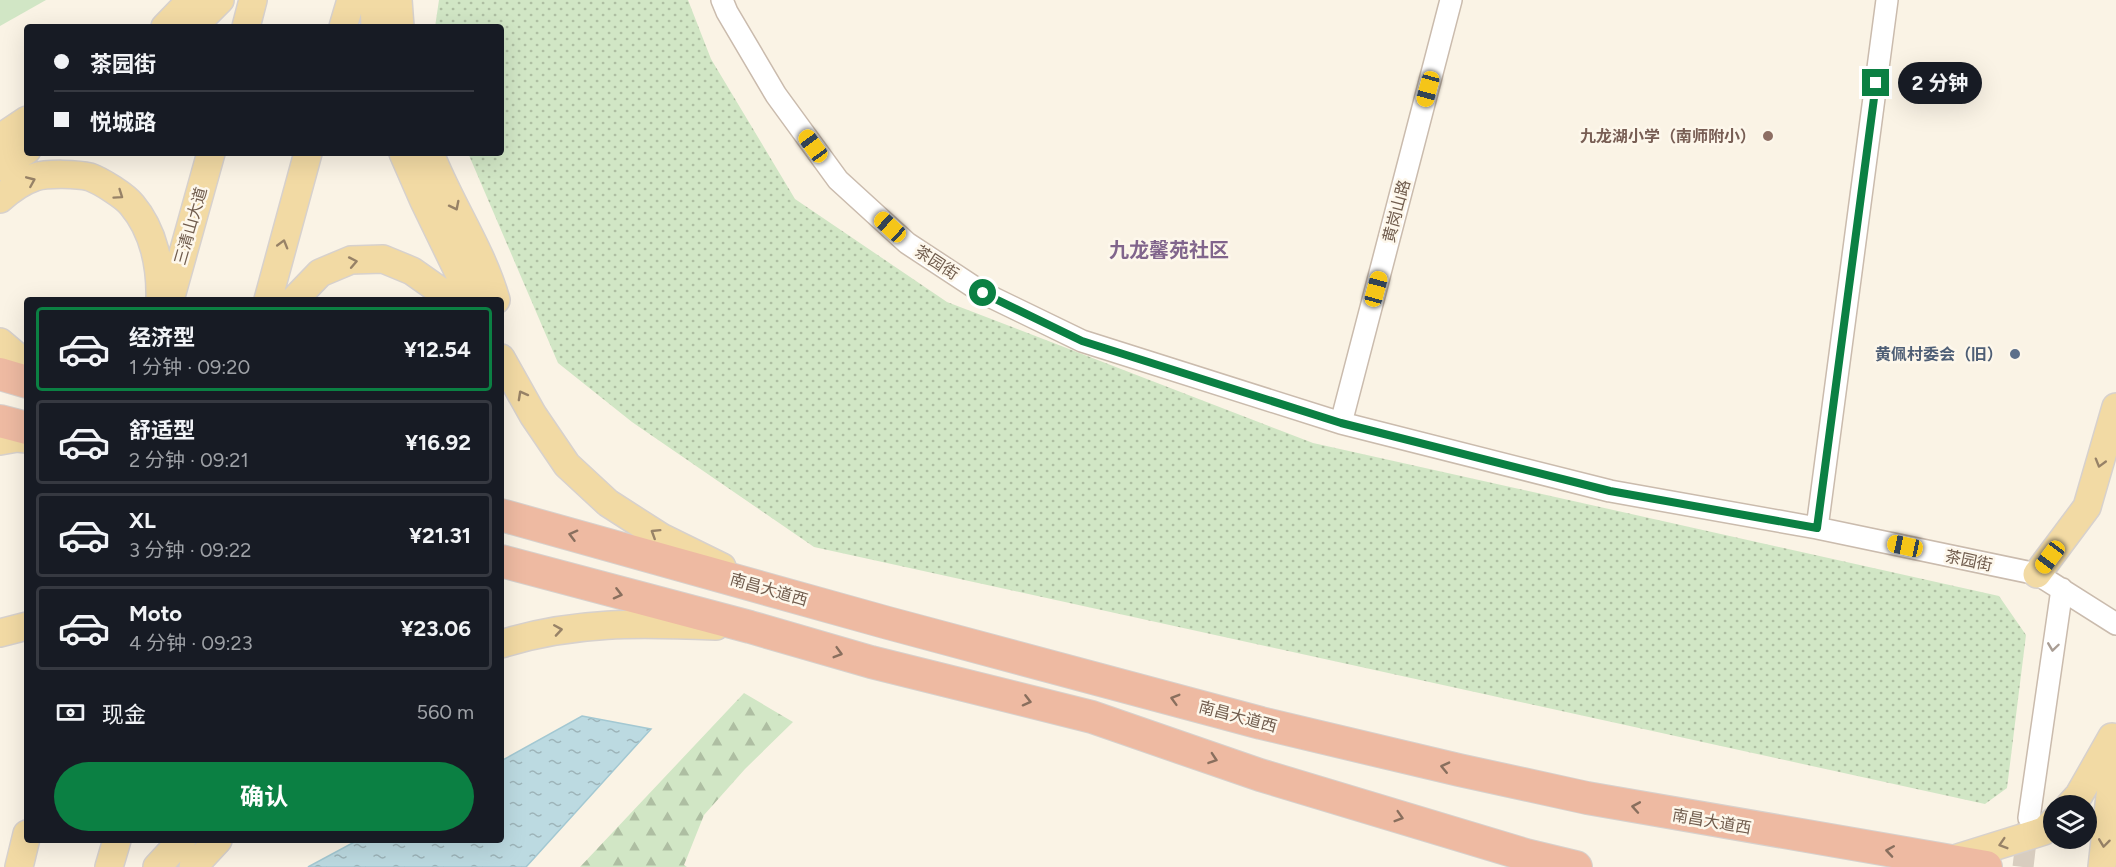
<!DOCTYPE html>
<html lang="zh">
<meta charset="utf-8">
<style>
body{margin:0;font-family:Figtree,"Noto Sans SC",sans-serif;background:#242831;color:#f1f3f6;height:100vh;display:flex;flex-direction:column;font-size:22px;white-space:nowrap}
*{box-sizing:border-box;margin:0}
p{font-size:20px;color:#9ea1a6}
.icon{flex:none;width:33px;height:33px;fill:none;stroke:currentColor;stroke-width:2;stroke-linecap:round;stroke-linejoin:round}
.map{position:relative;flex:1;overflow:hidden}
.sheet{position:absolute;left:24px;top:297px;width:480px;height:546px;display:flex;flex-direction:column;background:#171b24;border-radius:6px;box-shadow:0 6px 24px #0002}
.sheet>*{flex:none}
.top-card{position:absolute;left:24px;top:24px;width:480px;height:132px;border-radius:6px;box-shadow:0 6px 24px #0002;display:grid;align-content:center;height:132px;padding:0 30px;background:#171b24}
.controls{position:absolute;left:2043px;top:795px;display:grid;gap:12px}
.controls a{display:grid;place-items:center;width:54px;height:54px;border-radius:50%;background:#171b24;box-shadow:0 6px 24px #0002;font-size:30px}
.end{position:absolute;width:27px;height:27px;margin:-14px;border:8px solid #0b8043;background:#fff;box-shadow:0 0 0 3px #fff}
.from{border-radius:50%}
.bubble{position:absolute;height:42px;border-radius:21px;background:#171b24;box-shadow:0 6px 24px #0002;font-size:20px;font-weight:700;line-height:42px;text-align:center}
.car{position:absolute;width:18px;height:36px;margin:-18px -9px;border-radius:8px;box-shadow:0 0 4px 2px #0007;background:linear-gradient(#f5c518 24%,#345 0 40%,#f5c518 0 76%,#345 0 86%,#f5c518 0)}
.top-card b{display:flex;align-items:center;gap:21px;height:57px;font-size:22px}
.top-card b+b{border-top:2px solid #363941}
.top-card i{width:15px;height:15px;background:#f1f3f6}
ul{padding:10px 0 0;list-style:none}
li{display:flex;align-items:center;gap:18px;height:84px;margin:0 12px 9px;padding:0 18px;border:3px solid #363941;border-radius:6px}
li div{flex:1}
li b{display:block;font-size:22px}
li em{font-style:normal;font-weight:700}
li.selected{border-color:#0b8043}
li>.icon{width:54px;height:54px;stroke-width:1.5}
.pay{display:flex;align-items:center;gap:15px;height:66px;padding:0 30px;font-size:22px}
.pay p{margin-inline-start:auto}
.action{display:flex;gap:12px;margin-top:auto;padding:12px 30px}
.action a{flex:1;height:69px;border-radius:36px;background:#0b8043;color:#fff;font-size:24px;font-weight:700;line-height:69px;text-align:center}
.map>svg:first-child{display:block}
.forest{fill:url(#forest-firs)}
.park{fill:url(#park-dots)}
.garden{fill:#d1e6c5}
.water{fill:url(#water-ripples);stroke:#a3c8d2;stroke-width:1.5}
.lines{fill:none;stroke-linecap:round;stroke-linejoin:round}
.minor-tunnel{stroke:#d8cdbf;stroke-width:21;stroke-dasharray:21 10;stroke-linecap:butt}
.minor-casing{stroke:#cabbad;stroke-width:24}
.major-casing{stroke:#d7d1cd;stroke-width:30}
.highway-casing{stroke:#d7d1cd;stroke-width:34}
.minor{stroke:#fff;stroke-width:21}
.major{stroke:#f2daa4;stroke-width:27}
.highway{stroke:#eebaa2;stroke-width:32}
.oneway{stroke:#978267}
.oneway2{stroke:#896f5e}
.oneway3{stroke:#a99d94}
.route{stroke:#0b8043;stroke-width:8}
.education-dot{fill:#8d6e63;stroke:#fdf7eb;stroke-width:2}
.service-dot{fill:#5c6f8a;stroke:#fdf7eb;stroke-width:2}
.labels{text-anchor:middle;stroke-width:5;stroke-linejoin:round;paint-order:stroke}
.education-label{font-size:16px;font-weight:bold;fill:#785e54;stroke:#fdf7eb;text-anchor:end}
.street-label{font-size:16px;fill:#705c4d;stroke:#fdf7eb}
.service-label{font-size:16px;font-weight:bold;fill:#4e5e75;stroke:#fdf7eb;text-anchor:end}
.quarter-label{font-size:20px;font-weight:bold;fill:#81658c;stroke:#fdf7eb}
</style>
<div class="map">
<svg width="2116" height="867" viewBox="0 0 2116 867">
<defs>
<pattern id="forest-firs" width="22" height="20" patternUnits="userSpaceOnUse" patternTransform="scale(1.5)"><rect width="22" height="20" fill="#d1e6c5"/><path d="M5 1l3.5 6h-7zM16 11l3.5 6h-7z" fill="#aebea2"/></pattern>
<pattern id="park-dots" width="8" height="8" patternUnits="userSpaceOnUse" patternTransform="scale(1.5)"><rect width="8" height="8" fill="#d1e6c5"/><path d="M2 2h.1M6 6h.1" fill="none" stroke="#aebea2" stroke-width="1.8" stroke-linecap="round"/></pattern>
<pattern id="water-ripples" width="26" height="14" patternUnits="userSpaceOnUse" patternTransform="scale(1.5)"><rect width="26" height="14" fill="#bcdae1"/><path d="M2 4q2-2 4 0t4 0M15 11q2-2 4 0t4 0" fill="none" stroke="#9db4b9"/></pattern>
</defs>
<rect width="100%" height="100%" fill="#faf3e5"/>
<!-- forest -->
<path class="forest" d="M744,693l49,29 -48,47 -41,46 -20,50 3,2h-107z"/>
<!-- park -->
<path class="park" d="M439,0h249l23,59 84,140 152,103 366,141 686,153 27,39 -19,153 -22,16 -1171,-257 -182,-125 -74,-59 -90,-210h33v-126h-66z"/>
<!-- garden -->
<path class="garden" d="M0,0h46l-46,26z"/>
<!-- water -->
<path class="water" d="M582,716l69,13 -125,138h-218l50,-27h143v-79z"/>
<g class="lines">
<!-- minor-tunnel -->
<path class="minor-tunnel" d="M2023,867l5,-43"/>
<defs>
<path id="minor" d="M722,0l5,12 49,83 62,85 69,63 76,50 99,48 259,82 269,68 207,37 220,46 79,50
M1341,423l110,-423
M1817,528l70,-528
M2029,818l33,-229"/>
<path id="major" d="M374,0l1,27
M398,0l2,27
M165,27l26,-27
M193,27l27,-27
M246,27l7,-27
M343,27l8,-27
M0,138l27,-18
M403,153l21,48 48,99
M430,153c19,50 51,95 66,147
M0,167l27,-17
M0,199c9,-8 23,-18 35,-22 13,-4 43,-3 55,0 11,4 35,19 42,28 22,26 29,62 28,95
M170,300l41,-147
M268,300l40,-147
M294,300l26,-27 31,-13 32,-1 29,12 27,19 7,10
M0,342l27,23
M501,358l32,57 34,50 41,38 53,34 61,30
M0,441l17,-3 10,1
M2037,574l50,-67 29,-100
M0,633l27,-7
M501,644c73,-23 139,-21 215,-18
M2069,806l10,-11 33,-58
M1948,861l96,-30 10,-10
M19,867l8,-33
M109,867l8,-27
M157,867l25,-27
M193,867l25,-27
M2102,867l14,-124"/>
<path id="highway" d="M0,374l27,8
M0,421l27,7
M501,515l387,108 373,100 198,47 128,28 399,69
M501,561l249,66 121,35 221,55 168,58 266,80 50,12"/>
</defs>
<!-- minor casing -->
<use href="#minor" class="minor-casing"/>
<!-- major casing -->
<use href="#major" class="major-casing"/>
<!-- highway casing -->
<use href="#highway" class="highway-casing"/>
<!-- minor -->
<use href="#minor" class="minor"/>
<!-- major -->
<use href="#major" class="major"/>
<!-- highway -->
<use href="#highway" class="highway"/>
</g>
<!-- one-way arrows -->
<defs><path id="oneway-chevron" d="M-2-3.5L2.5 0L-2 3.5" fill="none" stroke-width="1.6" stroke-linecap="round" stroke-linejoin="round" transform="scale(1.5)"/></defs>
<g class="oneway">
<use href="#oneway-chevron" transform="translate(31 181) rotate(-23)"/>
<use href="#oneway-chevron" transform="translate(119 195) rotate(35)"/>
<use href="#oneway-chevron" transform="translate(455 206) rotate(63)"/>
<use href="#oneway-chevron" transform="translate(283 244) rotate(-74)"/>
<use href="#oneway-chevron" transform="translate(353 262) rotate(-11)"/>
<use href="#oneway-chevron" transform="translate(522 395) rotate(-119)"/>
<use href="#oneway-chevron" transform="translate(2100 463) rotate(106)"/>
<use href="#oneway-chevron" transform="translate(655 533) rotate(-148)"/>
<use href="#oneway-chevron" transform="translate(558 630) rotate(-9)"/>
<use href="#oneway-chevron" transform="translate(2104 843) rotate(97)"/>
<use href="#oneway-chevron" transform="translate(2003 844) rotate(163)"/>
</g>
<g class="oneway2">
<use href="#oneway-chevron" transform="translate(573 535) rotate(-165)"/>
<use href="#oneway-chevron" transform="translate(618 594) rotate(14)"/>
<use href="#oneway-chevron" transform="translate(838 653) rotate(16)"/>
<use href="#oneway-chevron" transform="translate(1175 699) rotate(-164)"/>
<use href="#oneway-chevron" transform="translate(1027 701) rotate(14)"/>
<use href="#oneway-chevron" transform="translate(1213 759) rotate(19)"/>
<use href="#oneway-chevron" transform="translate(1445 767) rotate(-167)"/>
<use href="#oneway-chevron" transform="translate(1636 807) rotate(-170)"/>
<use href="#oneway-chevron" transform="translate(1399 817) rotate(17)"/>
<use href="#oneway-chevron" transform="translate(1890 851) rotate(-171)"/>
</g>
<use class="oneway3" href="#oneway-chevron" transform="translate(2053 647) rotate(98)"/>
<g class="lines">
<!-- route -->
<path class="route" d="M983,293l99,48 259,82 269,68 207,37 59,-445"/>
</g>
<!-- markers -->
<circle class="education-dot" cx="1768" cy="136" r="6"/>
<circle class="service-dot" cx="2015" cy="354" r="6"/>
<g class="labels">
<!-- education labels -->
<g class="education-label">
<text x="1756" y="142">九龙湖小学（南师附小）</text>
</g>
<!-- street labels -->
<g class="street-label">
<text transform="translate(1396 211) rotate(-75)" y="6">黄岗山路</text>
<text transform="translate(190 226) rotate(-74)" y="6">三清山大道</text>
<text transform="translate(937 262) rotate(33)" y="6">茶园街</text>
<text transform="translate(1969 560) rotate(12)" y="6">茶园街</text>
<text transform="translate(769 589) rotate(16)" y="6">南昌大道西</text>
<text transform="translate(1238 716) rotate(15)" y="6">南昌大道西</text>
<text transform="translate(1712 821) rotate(10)" y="6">南昌大道西</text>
</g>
<!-- service labels -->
<g class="service-label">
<text x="2003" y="360">黄佩村委会（旧）</text>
</g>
<!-- quarter labels -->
<g class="quarter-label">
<text x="1169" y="257">九龙馨苑社区</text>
</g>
</g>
</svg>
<div class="controls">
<a><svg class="icon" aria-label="layers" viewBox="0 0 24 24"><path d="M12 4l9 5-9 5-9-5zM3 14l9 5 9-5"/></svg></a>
</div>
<i class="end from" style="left:983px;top:293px"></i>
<i class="end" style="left:1876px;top:83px"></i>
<div class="bubble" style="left:1898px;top:62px;width:84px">2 分钟</div>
<i class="car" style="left:1428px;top:89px;rotate:195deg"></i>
<i class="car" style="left:813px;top:146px;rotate:324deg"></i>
<i class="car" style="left:890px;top:227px;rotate:312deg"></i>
<i class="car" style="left:1376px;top:289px;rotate:15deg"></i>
<i class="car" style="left:1905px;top:546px;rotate:282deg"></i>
<i class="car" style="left:2050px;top:557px;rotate:217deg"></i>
<div class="top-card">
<b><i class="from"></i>茶园街</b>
<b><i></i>悦城路</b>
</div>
<section class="sheet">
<ul>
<li class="selected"><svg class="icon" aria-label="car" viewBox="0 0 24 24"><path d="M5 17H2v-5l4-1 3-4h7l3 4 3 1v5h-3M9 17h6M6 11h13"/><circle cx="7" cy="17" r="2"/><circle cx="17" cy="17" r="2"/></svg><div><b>经济型</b><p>1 分钟 · 09:20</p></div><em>¥12.54</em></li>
<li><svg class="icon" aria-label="car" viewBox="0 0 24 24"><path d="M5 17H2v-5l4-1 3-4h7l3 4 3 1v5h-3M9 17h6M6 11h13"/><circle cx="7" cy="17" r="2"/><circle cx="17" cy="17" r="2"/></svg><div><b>舒适型</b><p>2 分钟 · 09:21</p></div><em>¥16.92</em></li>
<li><svg class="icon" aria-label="car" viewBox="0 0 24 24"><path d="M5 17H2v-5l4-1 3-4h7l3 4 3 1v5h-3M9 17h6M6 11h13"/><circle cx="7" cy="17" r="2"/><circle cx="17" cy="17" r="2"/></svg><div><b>XL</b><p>3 分钟 · 09:22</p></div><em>¥21.31</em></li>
<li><svg class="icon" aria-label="car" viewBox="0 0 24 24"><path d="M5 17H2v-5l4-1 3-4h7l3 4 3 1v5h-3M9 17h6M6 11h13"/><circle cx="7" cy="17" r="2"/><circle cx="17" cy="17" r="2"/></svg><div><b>Moto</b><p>4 分钟 · 09:23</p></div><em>¥23.06</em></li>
</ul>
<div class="pay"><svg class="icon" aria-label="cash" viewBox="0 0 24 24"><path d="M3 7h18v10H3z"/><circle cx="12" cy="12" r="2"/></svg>现金<p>560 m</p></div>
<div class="action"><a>确认</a></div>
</section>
</div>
